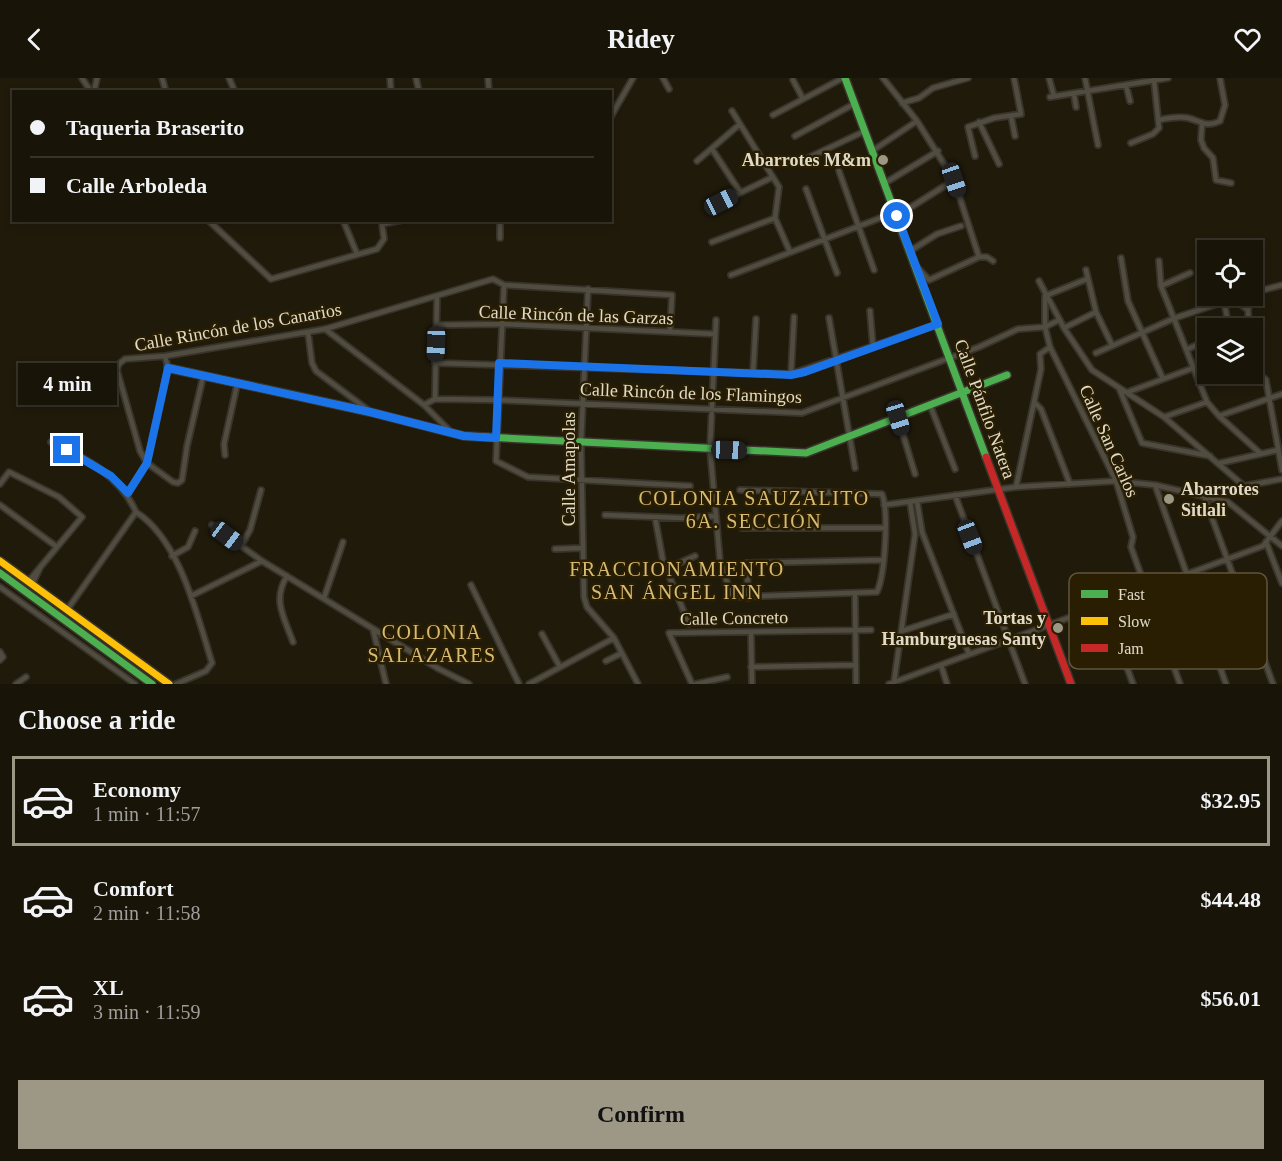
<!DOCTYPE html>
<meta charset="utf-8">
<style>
body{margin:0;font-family:Georgia,serif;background:#211d12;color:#f1f3f6;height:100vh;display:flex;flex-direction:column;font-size:22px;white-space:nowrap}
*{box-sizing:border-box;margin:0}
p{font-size:20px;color:#9f9e9c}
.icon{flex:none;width:33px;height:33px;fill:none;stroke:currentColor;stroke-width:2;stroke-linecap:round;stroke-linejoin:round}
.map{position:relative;height:606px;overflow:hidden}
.details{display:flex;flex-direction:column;background:#181408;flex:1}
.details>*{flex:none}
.guide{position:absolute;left:12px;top:12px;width:600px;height:132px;border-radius:0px;box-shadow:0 3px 9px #0003,0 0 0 2px #363329;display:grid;align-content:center;height:132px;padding:0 18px;background:#181408}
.controls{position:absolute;left:1197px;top:162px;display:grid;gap:12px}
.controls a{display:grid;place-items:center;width:66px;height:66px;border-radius:0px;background:#181408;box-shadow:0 3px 9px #0003,0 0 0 2px #363329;font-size:30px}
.end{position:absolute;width:27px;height:27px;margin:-14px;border:8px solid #1a73e8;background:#fff;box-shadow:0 0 0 3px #fff}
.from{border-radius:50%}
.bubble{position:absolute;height:42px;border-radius:0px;background:#181408;box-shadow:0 3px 9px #0003,0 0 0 2px #363329;font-size:20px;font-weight:700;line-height:42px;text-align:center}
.car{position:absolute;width:18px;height:36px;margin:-18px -9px;border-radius:8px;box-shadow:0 0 4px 2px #0007;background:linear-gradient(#222 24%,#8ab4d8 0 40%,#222 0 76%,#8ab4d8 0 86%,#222 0)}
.guide b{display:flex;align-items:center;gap:21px;height:57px;font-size:22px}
.guide b+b{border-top:2px solid #363329}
.guide i{width:15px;height:15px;background:#f1f3f6}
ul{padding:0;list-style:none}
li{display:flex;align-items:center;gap:18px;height:90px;margin:0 12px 9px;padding:0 6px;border:3px solid transparent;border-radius:0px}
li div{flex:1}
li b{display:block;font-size:22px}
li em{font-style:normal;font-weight:700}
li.on{border-color:#9d9786}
li>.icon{width:54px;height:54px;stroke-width:1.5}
h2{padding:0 18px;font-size:27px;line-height:72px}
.cta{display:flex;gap:12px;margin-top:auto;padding:12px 18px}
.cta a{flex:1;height:69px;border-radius:0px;background:#9d9786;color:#111;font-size:24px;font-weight:700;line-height:69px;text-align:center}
header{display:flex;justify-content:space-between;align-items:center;height:78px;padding:0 18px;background:#181408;font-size:27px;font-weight:700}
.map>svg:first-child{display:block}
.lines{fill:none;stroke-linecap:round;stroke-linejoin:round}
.street-casing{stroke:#39342b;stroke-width:8}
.fast-casing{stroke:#39342b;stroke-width:10}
.slow-casing{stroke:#39342b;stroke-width:10}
.jam-casing{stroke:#39342b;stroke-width:10}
.street{stroke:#504c40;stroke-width:4.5}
.fast{stroke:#4caf50;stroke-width:7}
.slow{stroke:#ffc107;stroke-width:7}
.jam{stroke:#c62828;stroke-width:7}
.route{stroke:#1a73e8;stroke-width:8}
.poi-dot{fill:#9d9786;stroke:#291e02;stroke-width:2}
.labels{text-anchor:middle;stroke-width:5;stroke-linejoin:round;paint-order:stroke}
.poi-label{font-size:18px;font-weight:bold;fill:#e0dac9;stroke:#291e02;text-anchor:end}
.street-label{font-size:18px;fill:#e0dac9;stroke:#291e02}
.neighbourhood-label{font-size:20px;letter-spacing:1.5px;fill:#d8bb70;stroke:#291e02}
.key{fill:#291e02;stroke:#60563e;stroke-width:1.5}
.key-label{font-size:16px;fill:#e0dac9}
</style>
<header><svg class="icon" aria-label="back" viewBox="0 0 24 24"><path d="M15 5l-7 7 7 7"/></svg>Ridey<svg class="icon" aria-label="heart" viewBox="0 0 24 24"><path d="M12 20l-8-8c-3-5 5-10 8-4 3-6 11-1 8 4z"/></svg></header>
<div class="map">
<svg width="1282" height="606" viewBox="0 0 1282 606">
<rect width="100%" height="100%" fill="#201a0b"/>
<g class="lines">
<defs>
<path id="street" d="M82,0l9,14
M162,0l4,14
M229,0l6,14
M390,0l1,14
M416,0l3,14
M488,0l1,14
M663,0l6,11
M883,0l34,43 37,59 25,77
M1049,0l5,18
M1085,0l13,67
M793,2l10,19
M1126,7l4,16
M94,14l3,-14
M1074,16l2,13
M1050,19l118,-19
M902,25l17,-5 14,-10 35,-10
M732,33l47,76 -4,31 15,34
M773,37l70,-37
M1011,38l4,20
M610,40l23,-40
M1159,42c9,-2 19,-4 29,-2 13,3 18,10 32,3l5,-16 -5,-27
M979,44l20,42
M1202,47l-1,15 3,8 9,10 3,22 15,3
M795,58l59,-32
M1131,65l22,-9 6,-6 -5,-48
M712,71l28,43
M872,73l45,-30
M975,78l-7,-29 26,-9 27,-4 -7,-36
M697,83l43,-37
M797,85l68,-32
M839,93l35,99
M885,105l53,-32
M806,111l31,84
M721,124l52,-25
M897,138l57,-36
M208,142l63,59 106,-30 7,-10 -2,-15 20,-4
M343,142l14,34
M500,142v18
M712,164l63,-24
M910,173l27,-17 24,-8
M1121,180l7,43 35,78
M1159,183l2,25 46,116 12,14 42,38
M916,188l13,14 50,-23h8l6,4
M1086,192l10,42 16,33
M731,197l165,-63
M1087,201l-42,17v31l5,20 66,134 17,56 -2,10 49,137
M1039,203l25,47 28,42 72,47 80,69 38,-7
M504,207l-8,176 32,16 162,9
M1161,208l29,-13
M588,211l-7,154 3,154 3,10 27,31 24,46
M1252,215l30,-8
M1223,218l6,32
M1232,220l16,12
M870,233l3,36
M829,240l26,150
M716,242l-6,129 10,112 12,36 145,-5c8,-18 12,-80 5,-98l-142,-4
M437,247l65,-1 213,10
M1064,250l32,-16
M1249,250l-1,-18 4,-14
M325,251l99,76 27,27
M308,254l4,31 4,8 52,39
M1188,271l20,-9
M1096,275l79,-35 66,-22
M435,285l356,11 147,-50
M1252,289l14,13 16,90
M1197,293l11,-4
M753,295l3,-54
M791,296l3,-57
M203,299l-16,69 -5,34 -4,3 -5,-1 -26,-19 -7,-12 -23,-81 2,-6 6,-5 40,-3 160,-27 168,-50 11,6 168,10 -2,36
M1119,310l23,55 68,13
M1128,314l68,-25
M435,321l2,-103
M1035,325l6,6 29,75
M424,327l11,-6 62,1 305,13 177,-66 39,-18 27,-2 14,-7
M930,327l25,64
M1219,338l63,-22
M1164,339l43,-15
M898,340l17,56
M51,364c35,16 69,34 85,70
M225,377l-1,-11 13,-59
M1220,385l58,-13
M0,406l9,-12 50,25 23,20 -54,65
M1155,407l71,199
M1016,409l25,-118 -1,-15 10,-7
M128,415l19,-30 21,-95 -3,-12
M955,417l70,189
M1204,418l69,188
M917,423l5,31 47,122
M0,427l57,42
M884,427l132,-18 100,-6 39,4 73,17 54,44
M136,434c44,28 61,103 76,151l-6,8 -30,13
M605,437l77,3 33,-2
M655,439l8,44 26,63
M212,447l50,36 177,108 30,15
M742,450h142
M1266,464l16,41
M241,468l9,-16 11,-40
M555,471l27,-1
M172,478l16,-9 7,-16
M666,491l29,-13
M287,498c-15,24 -3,41 6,66
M32,506l7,-14
M471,507l48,99
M0,509l135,97
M855,517l1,89
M191,518l71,-35
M324,520l19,-56
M748,520l-1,-35 136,-3
M1104,527l29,79
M67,532l69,-98
M373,551l13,55
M902,553l52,-17
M751,554l1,52
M542,556l18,33
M0,574l3,5 -3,3
M606,583l16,-8
M941,587l6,19
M751,589l105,-2
M894,604l21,-148 -5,-32
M16,606l10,-7
M529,606l85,-46
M692,606l-23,-51 202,-3
M696,606l31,-7
M889,606l374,-138 19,-25"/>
<path id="fast" d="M845,0l141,379
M168,290l202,44 94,24 342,17 201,-78
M0,495l152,111"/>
<path id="slow" d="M0,483l169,123"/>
<path id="jam" d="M986,379l85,227"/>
</defs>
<!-- street casing -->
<use href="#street" class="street-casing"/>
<!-- fast casing -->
<use href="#fast" class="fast-casing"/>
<!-- slow casing -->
<use href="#slow" class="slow-casing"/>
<!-- jam casing -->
<use href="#jam" class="jam-casing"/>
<!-- street -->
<use href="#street" class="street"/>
<!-- fast -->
<use href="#fast" class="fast"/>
<!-- slow -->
<use href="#slow" class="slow"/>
<!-- jam -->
<use href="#jam" class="jam"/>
</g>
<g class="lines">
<!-- route -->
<path class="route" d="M67,372l44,26 17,17 19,-30 21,-95 202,44 94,24 32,2 3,-75 292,12 14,-3 133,-48 -41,-108"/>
</g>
<!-- markers -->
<g class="poi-dot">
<circle cx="883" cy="82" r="6"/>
<circle cx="1169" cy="421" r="6"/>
<circle cx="1058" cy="550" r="6"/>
</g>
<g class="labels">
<!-- poi labels -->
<g class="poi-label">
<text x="871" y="88">Abarrotes M&amp;m</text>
<text x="1181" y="417" text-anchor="start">Abarrotes<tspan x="1181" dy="21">Sitlali</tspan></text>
<text x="1046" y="546">Tortas y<tspan x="1046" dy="21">Hamburguesas Santy</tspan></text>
</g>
<!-- street labels -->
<g class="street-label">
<text transform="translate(576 237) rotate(2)" y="6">Calle Rincón de las Garzas</text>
<text transform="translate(238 249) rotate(-10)" y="6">Calle Rincón de los Canarios</text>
<text transform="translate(691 315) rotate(2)" y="6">Calle Rincón de los Flamingos</text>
<text transform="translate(985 331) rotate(70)" y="6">Calle Pánfilo Natera</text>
<text transform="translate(1109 363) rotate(66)" y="6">Calle San Carlos</text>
<text transform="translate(569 391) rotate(-90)" y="6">Calle Amapolas</text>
<text transform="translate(734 540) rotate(-1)" y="6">Calle Concreto</text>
</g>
<!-- neighbourhood labels -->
<g class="neighbourhood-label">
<text x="754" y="427">COLONIA SAUZALITO<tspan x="754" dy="23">6A. SECCIÓN</tspan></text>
<text x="677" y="498">FRACCIONAMIENTO<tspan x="677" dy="23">SAN ÁNGEL INN</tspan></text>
<text x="432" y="561">COLONIA<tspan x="432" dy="23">SALAZARES</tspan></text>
</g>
</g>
<!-- legend -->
<rect x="1069" y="495" width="198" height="96" rx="9" class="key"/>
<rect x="1081" y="512" width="27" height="8" fill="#4caf50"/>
<rect x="1081" y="539" width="27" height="8" fill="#ffc107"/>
<rect x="1081" y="566" width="27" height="8" fill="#c62828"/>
<g class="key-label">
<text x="1118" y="522">Fast</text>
<text x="1118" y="549">Slow</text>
<text x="1118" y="576">Jam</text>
</g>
</svg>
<div class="controls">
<a><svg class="icon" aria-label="locate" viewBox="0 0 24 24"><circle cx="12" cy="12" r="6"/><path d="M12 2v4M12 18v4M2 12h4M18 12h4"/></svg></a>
<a><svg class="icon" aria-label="layers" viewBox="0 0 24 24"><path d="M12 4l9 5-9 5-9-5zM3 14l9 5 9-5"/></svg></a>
</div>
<i class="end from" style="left:897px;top:138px"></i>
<i class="end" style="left:67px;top:372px"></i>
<div class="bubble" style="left:18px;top:285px;width:99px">4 min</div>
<i class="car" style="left:954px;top:102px;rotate:161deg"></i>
<i class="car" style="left:721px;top:124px;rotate:63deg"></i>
<i class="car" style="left:436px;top:266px;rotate:182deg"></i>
<i class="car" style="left:898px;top:340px;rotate:163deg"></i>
<i class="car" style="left:729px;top:372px;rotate:92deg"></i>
<i class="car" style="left:227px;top:458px;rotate:127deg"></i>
<i class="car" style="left:970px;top:459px;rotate:159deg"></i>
<div class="guide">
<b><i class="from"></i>Taqueria Braserito</b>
<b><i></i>Calle Arboleda</b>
</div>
</div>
<section class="details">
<h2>Choose a ride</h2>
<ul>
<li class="on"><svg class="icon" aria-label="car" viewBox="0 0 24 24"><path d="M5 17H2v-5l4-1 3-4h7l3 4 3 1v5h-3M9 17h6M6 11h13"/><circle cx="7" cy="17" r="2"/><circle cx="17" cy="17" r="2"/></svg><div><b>Economy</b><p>1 min · 11:57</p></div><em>$32.95</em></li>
<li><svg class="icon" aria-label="car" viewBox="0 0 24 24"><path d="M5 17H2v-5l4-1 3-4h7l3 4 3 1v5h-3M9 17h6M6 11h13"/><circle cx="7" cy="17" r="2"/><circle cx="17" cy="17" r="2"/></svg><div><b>Comfort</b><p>2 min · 11:58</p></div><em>$44.48</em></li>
<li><svg class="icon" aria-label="car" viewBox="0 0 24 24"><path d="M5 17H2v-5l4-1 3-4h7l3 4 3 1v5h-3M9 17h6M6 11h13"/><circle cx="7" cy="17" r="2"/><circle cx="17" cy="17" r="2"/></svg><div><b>XL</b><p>3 min · 11:59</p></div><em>$56.01</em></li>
</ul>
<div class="cta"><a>Confirm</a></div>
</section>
